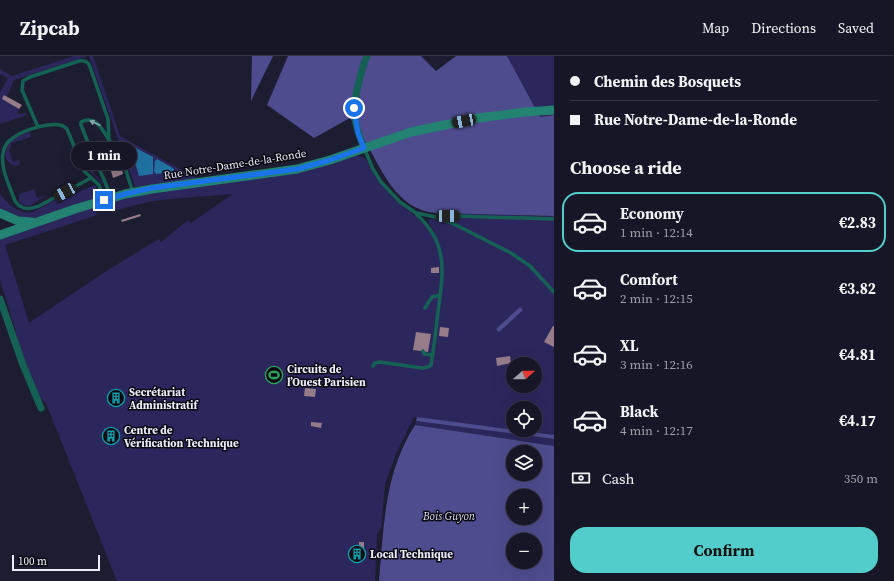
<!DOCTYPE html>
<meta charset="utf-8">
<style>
body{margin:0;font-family:"Source Serif 4",serif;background:#232332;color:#f1f3f6;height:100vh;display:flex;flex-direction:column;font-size:15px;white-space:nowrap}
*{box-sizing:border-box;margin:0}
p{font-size:13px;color:#9e9fa7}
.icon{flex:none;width:22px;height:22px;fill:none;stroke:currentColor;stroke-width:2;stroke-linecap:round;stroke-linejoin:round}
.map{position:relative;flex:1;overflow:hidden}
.details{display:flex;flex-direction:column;background:#161626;width:340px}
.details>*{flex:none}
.hud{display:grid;align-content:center;height:88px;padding:0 16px;background:#161626}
.needle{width:26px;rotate:69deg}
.controls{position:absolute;left:506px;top:301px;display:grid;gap:8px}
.controls a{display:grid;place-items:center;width:36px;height:36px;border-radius:50%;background:#161626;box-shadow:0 4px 16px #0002,0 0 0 1px #353543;font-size:20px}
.scale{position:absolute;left:12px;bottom:10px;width:88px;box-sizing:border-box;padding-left:4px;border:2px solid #ecedfb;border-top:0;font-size:11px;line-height:14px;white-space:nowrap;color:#ecedfb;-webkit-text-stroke:3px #090912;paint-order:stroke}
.end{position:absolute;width:18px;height:18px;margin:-9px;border:5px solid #1a73e8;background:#fff;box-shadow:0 0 0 2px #fff}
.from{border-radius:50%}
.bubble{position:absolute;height:28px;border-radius:14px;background:#161626;box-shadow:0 4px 16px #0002,0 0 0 1px #353543;font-size:13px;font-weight:700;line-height:28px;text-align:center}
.car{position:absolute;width:12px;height:24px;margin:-12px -6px;border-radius:5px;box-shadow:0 0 3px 1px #0007;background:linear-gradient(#222 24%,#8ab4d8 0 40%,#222 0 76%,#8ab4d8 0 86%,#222 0)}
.hud b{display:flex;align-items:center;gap:14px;height:38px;font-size:15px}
.hud b+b{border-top:1px solid #353543}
.hud i{width:10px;height:10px;background:#f1f3f6}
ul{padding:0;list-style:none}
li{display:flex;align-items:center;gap:12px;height:60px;margin:0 8px 6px;padding:0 8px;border:2px solid transparent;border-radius:16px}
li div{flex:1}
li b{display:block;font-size:15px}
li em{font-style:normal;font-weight:700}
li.active{border-color:#53cdcb}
li>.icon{width:36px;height:36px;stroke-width:1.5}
h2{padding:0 16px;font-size:18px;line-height:48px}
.pay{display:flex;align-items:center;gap:10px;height:44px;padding:0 16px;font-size:15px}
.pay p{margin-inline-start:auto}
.cta{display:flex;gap:8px;margin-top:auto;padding:8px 16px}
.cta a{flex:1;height:46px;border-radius:16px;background:#53cdcb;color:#111;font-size:16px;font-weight:700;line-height:46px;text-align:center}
header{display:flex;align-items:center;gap:24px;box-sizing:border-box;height:56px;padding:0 20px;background:#161626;border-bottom:1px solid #353543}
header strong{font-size:19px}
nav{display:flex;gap:22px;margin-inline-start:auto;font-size:14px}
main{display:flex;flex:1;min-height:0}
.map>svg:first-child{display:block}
.green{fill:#2b275d;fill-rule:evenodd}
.forest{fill:#4e4c8e;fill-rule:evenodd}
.water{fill:#2072a1}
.building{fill:#967b89}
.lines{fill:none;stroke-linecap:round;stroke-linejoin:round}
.lane{stroke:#156254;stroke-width:3.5}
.street{stroke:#156254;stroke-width:7}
.secondary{stroke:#238271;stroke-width:9}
.oneway{fill:#80a8a8}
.route{stroke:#1a73e8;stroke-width:5}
.labels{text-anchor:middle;stroke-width:3;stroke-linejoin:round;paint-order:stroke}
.street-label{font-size:11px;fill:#ecedfb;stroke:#090912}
.poi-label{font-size:11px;font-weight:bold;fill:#ecedfb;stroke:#090912;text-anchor:start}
.park-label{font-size:11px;font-style:italic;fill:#dcddf1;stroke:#090912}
</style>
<header>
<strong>Zipcab</strong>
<nav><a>Map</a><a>Directions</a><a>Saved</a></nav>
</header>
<main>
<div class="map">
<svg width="554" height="525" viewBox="0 0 554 525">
<rect width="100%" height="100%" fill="#1d1d32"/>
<!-- green -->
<path class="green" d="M74,0h14l-74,24 -7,16 -3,-1 -2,4 17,10 -2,4 3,1 6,-1 1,2 -27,9v-32l8,-14 -8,-4v-5l12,7z
M89,0h4l27,80 74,41 5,2 -64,8z
M507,0h47v59l-14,2z
M30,76l1,5 -19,6 -3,8 4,11 6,-2 1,5c-7,2 -9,0 -14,-6 -4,-15 12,-24 24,-27z
M88,93l7,18 -2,1 1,6 9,8v2l-16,-15 6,-2 -2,-4 -6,1 -4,-12v-2z
M354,100h5l7,3 11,20 7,9 11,12 19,15 21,19 -7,-13 2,-2 4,1 1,-7 119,3v219l-39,-5h20v-22h-22v22l-99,-13 -18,37 -11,30 -4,44 -4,7 -2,46h-258l-71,-178 -6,-5 -7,-14 -16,-46 -2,-10 -15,-48v-43l100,-32v2l-5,3 2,5 -92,30 24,78 79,-53 51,-31 2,3 27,-22 3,3 42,-29 -63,5 -22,3 -32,8 -3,-9 18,-5zM513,308h22v22h-22z
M95,129c2,5 3,10 -1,14l-51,18 -14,2 -29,-7v-18c8,10 19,21 33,18l40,-22 2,3 -19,10 1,1 28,-15z
M34,133l3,9 9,-3 -16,11 -8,-1 -3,-4v-6l3,-2z
M416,365l138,18v7l-139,-21z"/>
<!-- forest -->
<path class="forest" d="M252,0h21l-22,45z
M288,0h133l15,15 20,-15h51l33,61 14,-2v101l-119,-3c-39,-4 -53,-43 -70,-72 -4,-8 -10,-15 -15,-23l-36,20 -47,-33z
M520,251l3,3 -24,22 -3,-3z
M417,361l137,18v4l-138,-18z
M415,369l139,21v135h-175c5,-56 5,-107 36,-156zM513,396h22v22h-22zM513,440h22v22h-22zM513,484h22v22h-22z"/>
<!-- water -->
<path class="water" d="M132,90l21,11v17l-14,2 -8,-27z
M157,103l14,8 3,2 -1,3 -17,2 -2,-3 1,-10z"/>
<!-- building -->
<path class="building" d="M4,39l18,10 -3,4 -17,-10z
M121,111l2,7 -10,4 -2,-7z
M140,158l1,2 -19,6 -1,-2z
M439,211v6h-8v-5z
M553,270h1v21l-10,-5z
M440,271l9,1 -1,9 -9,-1z
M416,276l15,2 -3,18 -15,-2z
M510,300l1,7 -14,3 -1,-8z
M305,332l11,1 -1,8 -11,-1z
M111,339l11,2v3l-12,-1z
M311,366l11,1 -1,5 -10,-2z
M106,376l11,1 -1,8 -11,-1z
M359,486h5v8h-5z
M355,495h4v5h-3v5h-2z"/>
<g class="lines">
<!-- lane -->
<path class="lane" d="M38,71l-16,-37 1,-9 7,-4 49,-16c5,-1 9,0 11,6l18,52 1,21
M364,92l9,21 8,13 19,20 16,11 20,4 16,6 59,30 19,13 24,26
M91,122l-52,28c-10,4 -18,4 -24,-5 -5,-14 -15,-33 -12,-48 1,-6 5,-12 10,-15 10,-8 45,-20 54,-9l17,42 15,14 5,15
M111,141l-8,-20 -7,-14 -15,-38v-3c15,-8 22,9 28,18 3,5 8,8 10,13 6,11 9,26 14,39
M437,161l19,-1 98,3
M425,252l7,-11 8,-2
M423,295l1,3 9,1
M373,310l2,-3 5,-1 42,6 6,-1 3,-2c3,-18 5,-35 7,-53 5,-38 11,-69 -21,-97"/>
<!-- street -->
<path class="street" d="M364,92c-5,-13 -10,-26 -10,-40 1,-12 8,-41 13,-52
M0,243l23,66 18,43"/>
<!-- secondary -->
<path class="secondary" d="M0,157l18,8 14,1
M0,179l75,-26 50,-15 27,-5 145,-20 33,-9 81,-28 67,-14 47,-6 29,-2"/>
</g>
<!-- one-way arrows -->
<defs><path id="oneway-solid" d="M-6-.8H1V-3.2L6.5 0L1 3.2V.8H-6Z"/></defs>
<use class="oneway" href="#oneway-solid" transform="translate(95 67) rotate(-156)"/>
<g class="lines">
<!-- route -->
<path class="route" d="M104,144l21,-6 27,-6 145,-19 33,-9 34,-12 -6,-15 -4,-25"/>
</g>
<!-- icons -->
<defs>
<symbol id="stadium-ring" viewBox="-11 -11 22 22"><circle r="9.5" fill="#090912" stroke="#2e9e5b" stroke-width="1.5"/><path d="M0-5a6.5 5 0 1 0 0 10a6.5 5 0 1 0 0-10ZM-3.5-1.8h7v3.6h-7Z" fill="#2e9e5b"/></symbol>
<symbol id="building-ring" viewBox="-11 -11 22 22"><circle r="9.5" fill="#090912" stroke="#0f9aa8" stroke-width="1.5"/><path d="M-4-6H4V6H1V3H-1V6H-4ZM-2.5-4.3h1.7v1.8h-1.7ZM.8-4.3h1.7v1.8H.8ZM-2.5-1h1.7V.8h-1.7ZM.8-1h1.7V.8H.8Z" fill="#0f9aa8"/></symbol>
</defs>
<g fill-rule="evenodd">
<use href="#stadium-ring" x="264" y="309" width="20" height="20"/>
<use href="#building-ring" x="106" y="332" width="20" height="20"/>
<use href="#building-ring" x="101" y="370" width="20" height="20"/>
<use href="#building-ring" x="347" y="488" width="20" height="20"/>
</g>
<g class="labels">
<!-- street labels -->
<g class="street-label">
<text transform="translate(235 108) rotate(-9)" y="4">Rue Notre-Dame-de-la-Ronde</text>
</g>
<!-- poi labels -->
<g class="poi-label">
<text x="287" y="317">Circuits de<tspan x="287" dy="13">l’Ouest Parisien</tspan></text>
<text x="129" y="340">Secrétariat<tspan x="129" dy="13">Administratif</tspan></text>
<text x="124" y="378">Centre de<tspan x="124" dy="13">Vérification Technique</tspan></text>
<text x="370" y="502">Local Technique</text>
</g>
<!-- park labels -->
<g class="park-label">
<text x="449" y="464">Bois Guyon</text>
</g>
</g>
</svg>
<div class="controls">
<a><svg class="needle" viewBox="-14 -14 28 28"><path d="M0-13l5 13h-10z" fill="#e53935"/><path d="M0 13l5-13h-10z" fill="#9e9fa7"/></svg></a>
<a><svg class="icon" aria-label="locate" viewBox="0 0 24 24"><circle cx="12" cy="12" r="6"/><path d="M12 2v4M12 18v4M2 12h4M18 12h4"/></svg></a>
<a><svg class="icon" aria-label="layers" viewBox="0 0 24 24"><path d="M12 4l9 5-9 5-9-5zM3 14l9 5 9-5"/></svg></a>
<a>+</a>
<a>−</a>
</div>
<div class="scale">100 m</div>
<i class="end from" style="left:354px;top:52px"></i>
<i class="end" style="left:104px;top:144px"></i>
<div class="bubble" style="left:71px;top:86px;width:66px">1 min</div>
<i class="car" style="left:464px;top:65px;rotate:259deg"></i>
<i class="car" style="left:65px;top:136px;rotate:241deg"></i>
<i class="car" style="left:448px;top:160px;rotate:89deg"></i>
</div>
<section class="details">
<div class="hud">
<b><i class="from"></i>Chemin des Bosquets</b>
<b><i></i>Rue Notre-Dame-de-la-Ronde</b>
</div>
<h2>Choose a ride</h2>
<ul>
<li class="active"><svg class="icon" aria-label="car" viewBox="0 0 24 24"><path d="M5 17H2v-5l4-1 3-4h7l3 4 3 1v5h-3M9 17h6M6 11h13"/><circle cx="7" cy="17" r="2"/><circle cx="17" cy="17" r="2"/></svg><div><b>Economy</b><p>1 min · 12:14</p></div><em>€2.83</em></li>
<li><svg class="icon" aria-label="car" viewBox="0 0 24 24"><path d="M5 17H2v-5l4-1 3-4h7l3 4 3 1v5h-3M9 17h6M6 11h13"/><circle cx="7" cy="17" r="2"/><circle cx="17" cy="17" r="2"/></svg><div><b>Comfort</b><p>2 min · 12:15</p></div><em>€3.82</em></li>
<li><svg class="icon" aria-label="car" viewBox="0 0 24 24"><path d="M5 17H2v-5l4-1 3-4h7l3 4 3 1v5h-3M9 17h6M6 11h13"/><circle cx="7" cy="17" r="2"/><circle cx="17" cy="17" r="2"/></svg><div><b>XL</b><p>3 min · 12:16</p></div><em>€4.81</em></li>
<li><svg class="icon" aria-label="car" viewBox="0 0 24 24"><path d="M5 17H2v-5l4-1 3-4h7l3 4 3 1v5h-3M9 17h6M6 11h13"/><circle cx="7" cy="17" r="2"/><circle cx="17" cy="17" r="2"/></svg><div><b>Black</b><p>4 min · 12:17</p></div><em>€4.17</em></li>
</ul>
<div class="pay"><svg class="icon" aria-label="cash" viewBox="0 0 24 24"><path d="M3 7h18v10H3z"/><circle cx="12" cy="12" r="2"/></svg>Cash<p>350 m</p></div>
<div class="cta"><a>Confirm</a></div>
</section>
</main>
